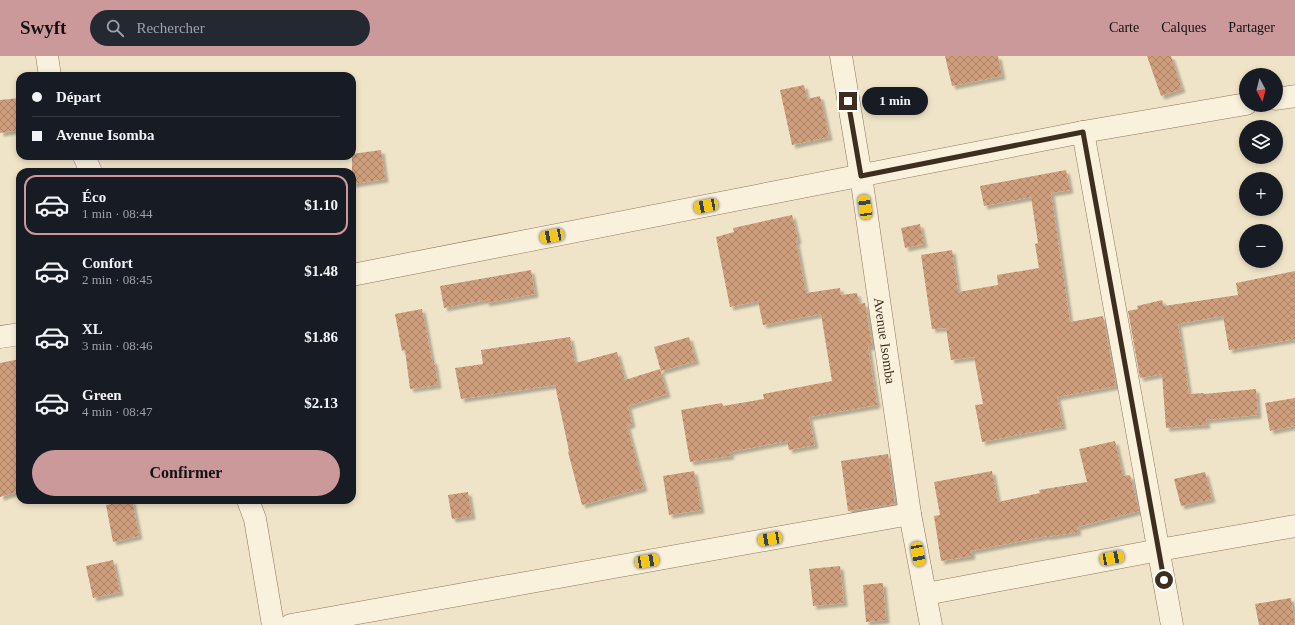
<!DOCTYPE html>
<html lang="fr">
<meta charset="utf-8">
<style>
body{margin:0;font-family:Georgia,serif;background:#242831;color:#f1f3f6;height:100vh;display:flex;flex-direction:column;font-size:15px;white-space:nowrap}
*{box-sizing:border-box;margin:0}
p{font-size:13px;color:#9ea1a6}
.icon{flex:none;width:22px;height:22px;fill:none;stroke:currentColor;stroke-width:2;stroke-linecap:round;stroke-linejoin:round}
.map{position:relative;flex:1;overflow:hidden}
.drawer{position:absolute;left:16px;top:112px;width:340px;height:336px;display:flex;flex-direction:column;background:#171b24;border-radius:12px;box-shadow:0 2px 6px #0003}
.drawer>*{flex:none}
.hud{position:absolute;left:16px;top:16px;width:340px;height:88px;border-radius:12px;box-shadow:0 2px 6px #0003;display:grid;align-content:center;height:88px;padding:0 16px;background:#171b24}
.needle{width:26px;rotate:173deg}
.fabs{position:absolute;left:1239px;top:12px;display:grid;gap:8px}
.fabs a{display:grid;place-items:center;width:44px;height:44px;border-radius:50%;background:#171b24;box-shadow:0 2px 6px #0003;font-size:20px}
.end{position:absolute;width:18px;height:18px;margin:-9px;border:5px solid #3d2e20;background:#fff;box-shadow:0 0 0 2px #fff}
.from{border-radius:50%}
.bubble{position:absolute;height:28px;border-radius:14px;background:#171b24;box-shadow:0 2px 6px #0003;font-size:13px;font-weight:700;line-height:28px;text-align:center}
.car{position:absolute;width:12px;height:24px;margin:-12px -6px;border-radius:5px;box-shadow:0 0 3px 1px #0007;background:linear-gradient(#f5c518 24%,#345 0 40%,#f5c518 0 76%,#345 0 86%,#f5c518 0)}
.hud b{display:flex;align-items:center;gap:14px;height:38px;font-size:15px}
.hud b+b{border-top:1px solid #363941}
.hud i{width:10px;height:10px;background:#f1f3f6}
ul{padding:7px 0 0;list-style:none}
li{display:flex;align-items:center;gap:12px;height:60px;margin:0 8px 6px;padding:0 8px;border:2px solid transparent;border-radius:12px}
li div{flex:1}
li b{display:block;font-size:15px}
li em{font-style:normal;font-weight:700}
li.active{border-color:#cc999b}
li>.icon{width:36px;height:36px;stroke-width:1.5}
.action{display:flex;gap:8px;margin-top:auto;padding:8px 16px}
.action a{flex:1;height:46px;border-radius:24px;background:#cc999b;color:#111;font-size:16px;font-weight:700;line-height:46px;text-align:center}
header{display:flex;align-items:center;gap:24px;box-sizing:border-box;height:56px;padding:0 20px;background:#cc999b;color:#111}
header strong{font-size:19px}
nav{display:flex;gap:22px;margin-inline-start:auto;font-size:14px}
.search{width:280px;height:36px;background:#242831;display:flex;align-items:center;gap:10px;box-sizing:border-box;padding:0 14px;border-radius:22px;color:#9ea1a6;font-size:15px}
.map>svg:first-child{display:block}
.building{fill:url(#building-cross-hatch);filter:url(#shadow)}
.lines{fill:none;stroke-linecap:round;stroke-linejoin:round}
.minor-casing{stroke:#8d765c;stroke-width:23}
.minor{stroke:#faf1dc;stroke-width:22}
.route{stroke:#3d2e20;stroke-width:5}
.labels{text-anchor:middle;stroke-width:3;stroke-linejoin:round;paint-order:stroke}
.street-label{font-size:14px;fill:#3d2e20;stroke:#f7eed8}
</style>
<header>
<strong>Swyft</strong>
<div class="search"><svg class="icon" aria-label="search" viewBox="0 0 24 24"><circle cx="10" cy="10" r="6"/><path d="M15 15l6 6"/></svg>Rechercher</div>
<nav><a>Carte</a><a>Calques</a><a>Partager</a></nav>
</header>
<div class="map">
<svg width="1295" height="569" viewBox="0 0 1295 569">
<defs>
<pattern id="building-cross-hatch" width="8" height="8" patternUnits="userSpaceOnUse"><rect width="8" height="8" fill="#cf9f7d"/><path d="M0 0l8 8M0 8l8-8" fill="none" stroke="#a98266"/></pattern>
<filter id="shadow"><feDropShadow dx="3.5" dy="3.5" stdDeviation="1" flood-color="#0004"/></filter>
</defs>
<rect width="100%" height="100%" fill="#f0e4c8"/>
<!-- building -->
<path class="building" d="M945,0h53l4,20 -50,10z
M1147,0h24l11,33 -21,7z
M804,29l3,14 13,-3 9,41 -37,8 -12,-55z
M20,42v32l-20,3v-33z
M381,94l4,29 -33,5v-30z
M1066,114l4,20 -19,3 19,129 33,-6 13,70 -59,11 6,29 -81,16 -7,-37 8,-1 -9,-47 -23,3 -5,-32 -14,1 -11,-74 31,-5 6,42 40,-7 -1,-10 42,-7 -4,-24 3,-1 -7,-46 -47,9 -4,-20z
M792,159l6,25 -2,1 10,52 34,-5 1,7 16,-2 2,11 6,-1 7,43 -4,1 9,58 -68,12 6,28 -26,5 -2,-9 -57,11 1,4 -41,6 -9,-52 41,-7 1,3 41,-7 -1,-5 69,-13 -11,-67 -58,11 -5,-24 -28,6 -14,-70 18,-5 -1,-4z
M920,168l4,20 -19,4 -4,-20z
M531,214l4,24 -49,9 -1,-3 -41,8 -4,-22z
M1295,215v68l-66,11 -6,-34 -45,8 11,70 15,-1v1l52,-5 2,26 -52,5 1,5 -41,3 -4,-54 -22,4 -12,-67 10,-2 -1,-3 25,-6 2,6 74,-11 -2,-12z
M422,253l10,52h2l4,24 -28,4 -5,-39 -3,1 -7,-37z
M570,281l5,26 42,-11 8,28 35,-11 7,25 -39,12 4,18 -5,2 17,62 -62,17 -14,-53 1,-1 -14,-66 -94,14 -6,-31 28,-4 -2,-14z
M689,281l7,24 -35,10 -7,-24z
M20,303v132l-20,6v-134z
M1295,342v28l-25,5 -5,-28z
M1115,385l8,35 7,-1 9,36 -62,16 1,5 -31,5v-1l-76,15 1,5 -31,5 -7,-45 6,-1 -6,-33 58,-11 6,31 42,-9 -1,-3 48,-8 -8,-33z
M888,398l7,50 -47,7 -7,-50z
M694,415l7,39 -32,5 -6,-39z
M1205,416l7,27 -31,7 -7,-27z
M468,436l4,24 -20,3 -4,-24z
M132,444l7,36 -26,6 -7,-37z
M113,504l7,32 -27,6 -7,-32z
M840,510l4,37 -31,3 -4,-37z
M883,527l3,37 -20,2 -3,-37z
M1291,542l4,27h-36l-4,-21z"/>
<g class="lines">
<defs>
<g id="minor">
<path d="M47,0l3,20"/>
<path id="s1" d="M841,0l20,120 49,338 21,111"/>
<path d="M1276,43l19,-3"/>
<path d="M1083,76l89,493"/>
<path d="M84,100l7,16"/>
<path d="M352,219l731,-143 163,-28"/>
<path d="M0,281l20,-3"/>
<path d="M248,444l7,19 18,106"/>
<path d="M926,538l233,-44 136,-24"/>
<path d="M291,569l619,-111"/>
</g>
</defs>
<!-- minor casing -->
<use href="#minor" class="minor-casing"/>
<!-- minor -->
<use href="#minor" class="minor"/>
</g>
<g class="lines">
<!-- route -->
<path class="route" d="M848,45l13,75 222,-44 81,448"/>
</g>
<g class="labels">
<!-- street labels -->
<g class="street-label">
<text dy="5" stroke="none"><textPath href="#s1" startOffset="288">Avenue Isomba</textPath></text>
</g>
</g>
</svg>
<div class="fabs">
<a><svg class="needle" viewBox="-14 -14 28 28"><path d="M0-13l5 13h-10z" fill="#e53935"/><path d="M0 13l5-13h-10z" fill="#9ea1a6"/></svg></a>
<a><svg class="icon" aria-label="layers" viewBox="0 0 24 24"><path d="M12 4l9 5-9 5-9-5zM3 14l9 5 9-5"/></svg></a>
<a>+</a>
<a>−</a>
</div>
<i class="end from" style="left:1164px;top:524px"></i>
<i class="end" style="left:848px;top:45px"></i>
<div class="bubble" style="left:862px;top:31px;width:66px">1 min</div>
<i class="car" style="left:706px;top:150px;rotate:259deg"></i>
<i class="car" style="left:865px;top:151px;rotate:352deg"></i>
<i class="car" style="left:552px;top:180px;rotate:259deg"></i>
<i class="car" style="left:770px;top:483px;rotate:260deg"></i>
<i class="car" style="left:918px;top:498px;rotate:169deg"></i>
<i class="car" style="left:1112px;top:502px;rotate:79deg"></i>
<i class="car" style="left:647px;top:505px;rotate:80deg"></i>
<div class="hud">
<b><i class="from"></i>Départ</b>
<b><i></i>Avenue Isomba</b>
</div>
<section class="drawer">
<ul>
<li class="active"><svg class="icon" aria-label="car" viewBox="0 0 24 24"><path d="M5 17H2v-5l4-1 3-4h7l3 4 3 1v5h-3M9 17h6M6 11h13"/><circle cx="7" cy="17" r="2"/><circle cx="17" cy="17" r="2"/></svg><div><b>Éco</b><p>1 min · 08:44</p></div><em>$1.10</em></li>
<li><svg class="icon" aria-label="car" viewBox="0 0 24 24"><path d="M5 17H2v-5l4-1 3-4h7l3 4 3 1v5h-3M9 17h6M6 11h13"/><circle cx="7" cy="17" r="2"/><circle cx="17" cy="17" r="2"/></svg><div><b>Confort</b><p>2 min · 08:45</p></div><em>$1.48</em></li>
<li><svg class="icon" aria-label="car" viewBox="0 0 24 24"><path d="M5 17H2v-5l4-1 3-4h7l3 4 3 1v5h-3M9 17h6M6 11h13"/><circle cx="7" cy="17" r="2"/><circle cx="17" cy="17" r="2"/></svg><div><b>XL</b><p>3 min · 08:46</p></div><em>$1.86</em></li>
<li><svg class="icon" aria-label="car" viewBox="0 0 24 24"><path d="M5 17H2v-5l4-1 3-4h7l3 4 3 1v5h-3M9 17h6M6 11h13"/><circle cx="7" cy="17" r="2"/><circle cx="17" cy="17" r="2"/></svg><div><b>Green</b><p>4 min · 08:47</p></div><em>$2.13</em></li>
</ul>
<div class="action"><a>Confirmer</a></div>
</section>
</div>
